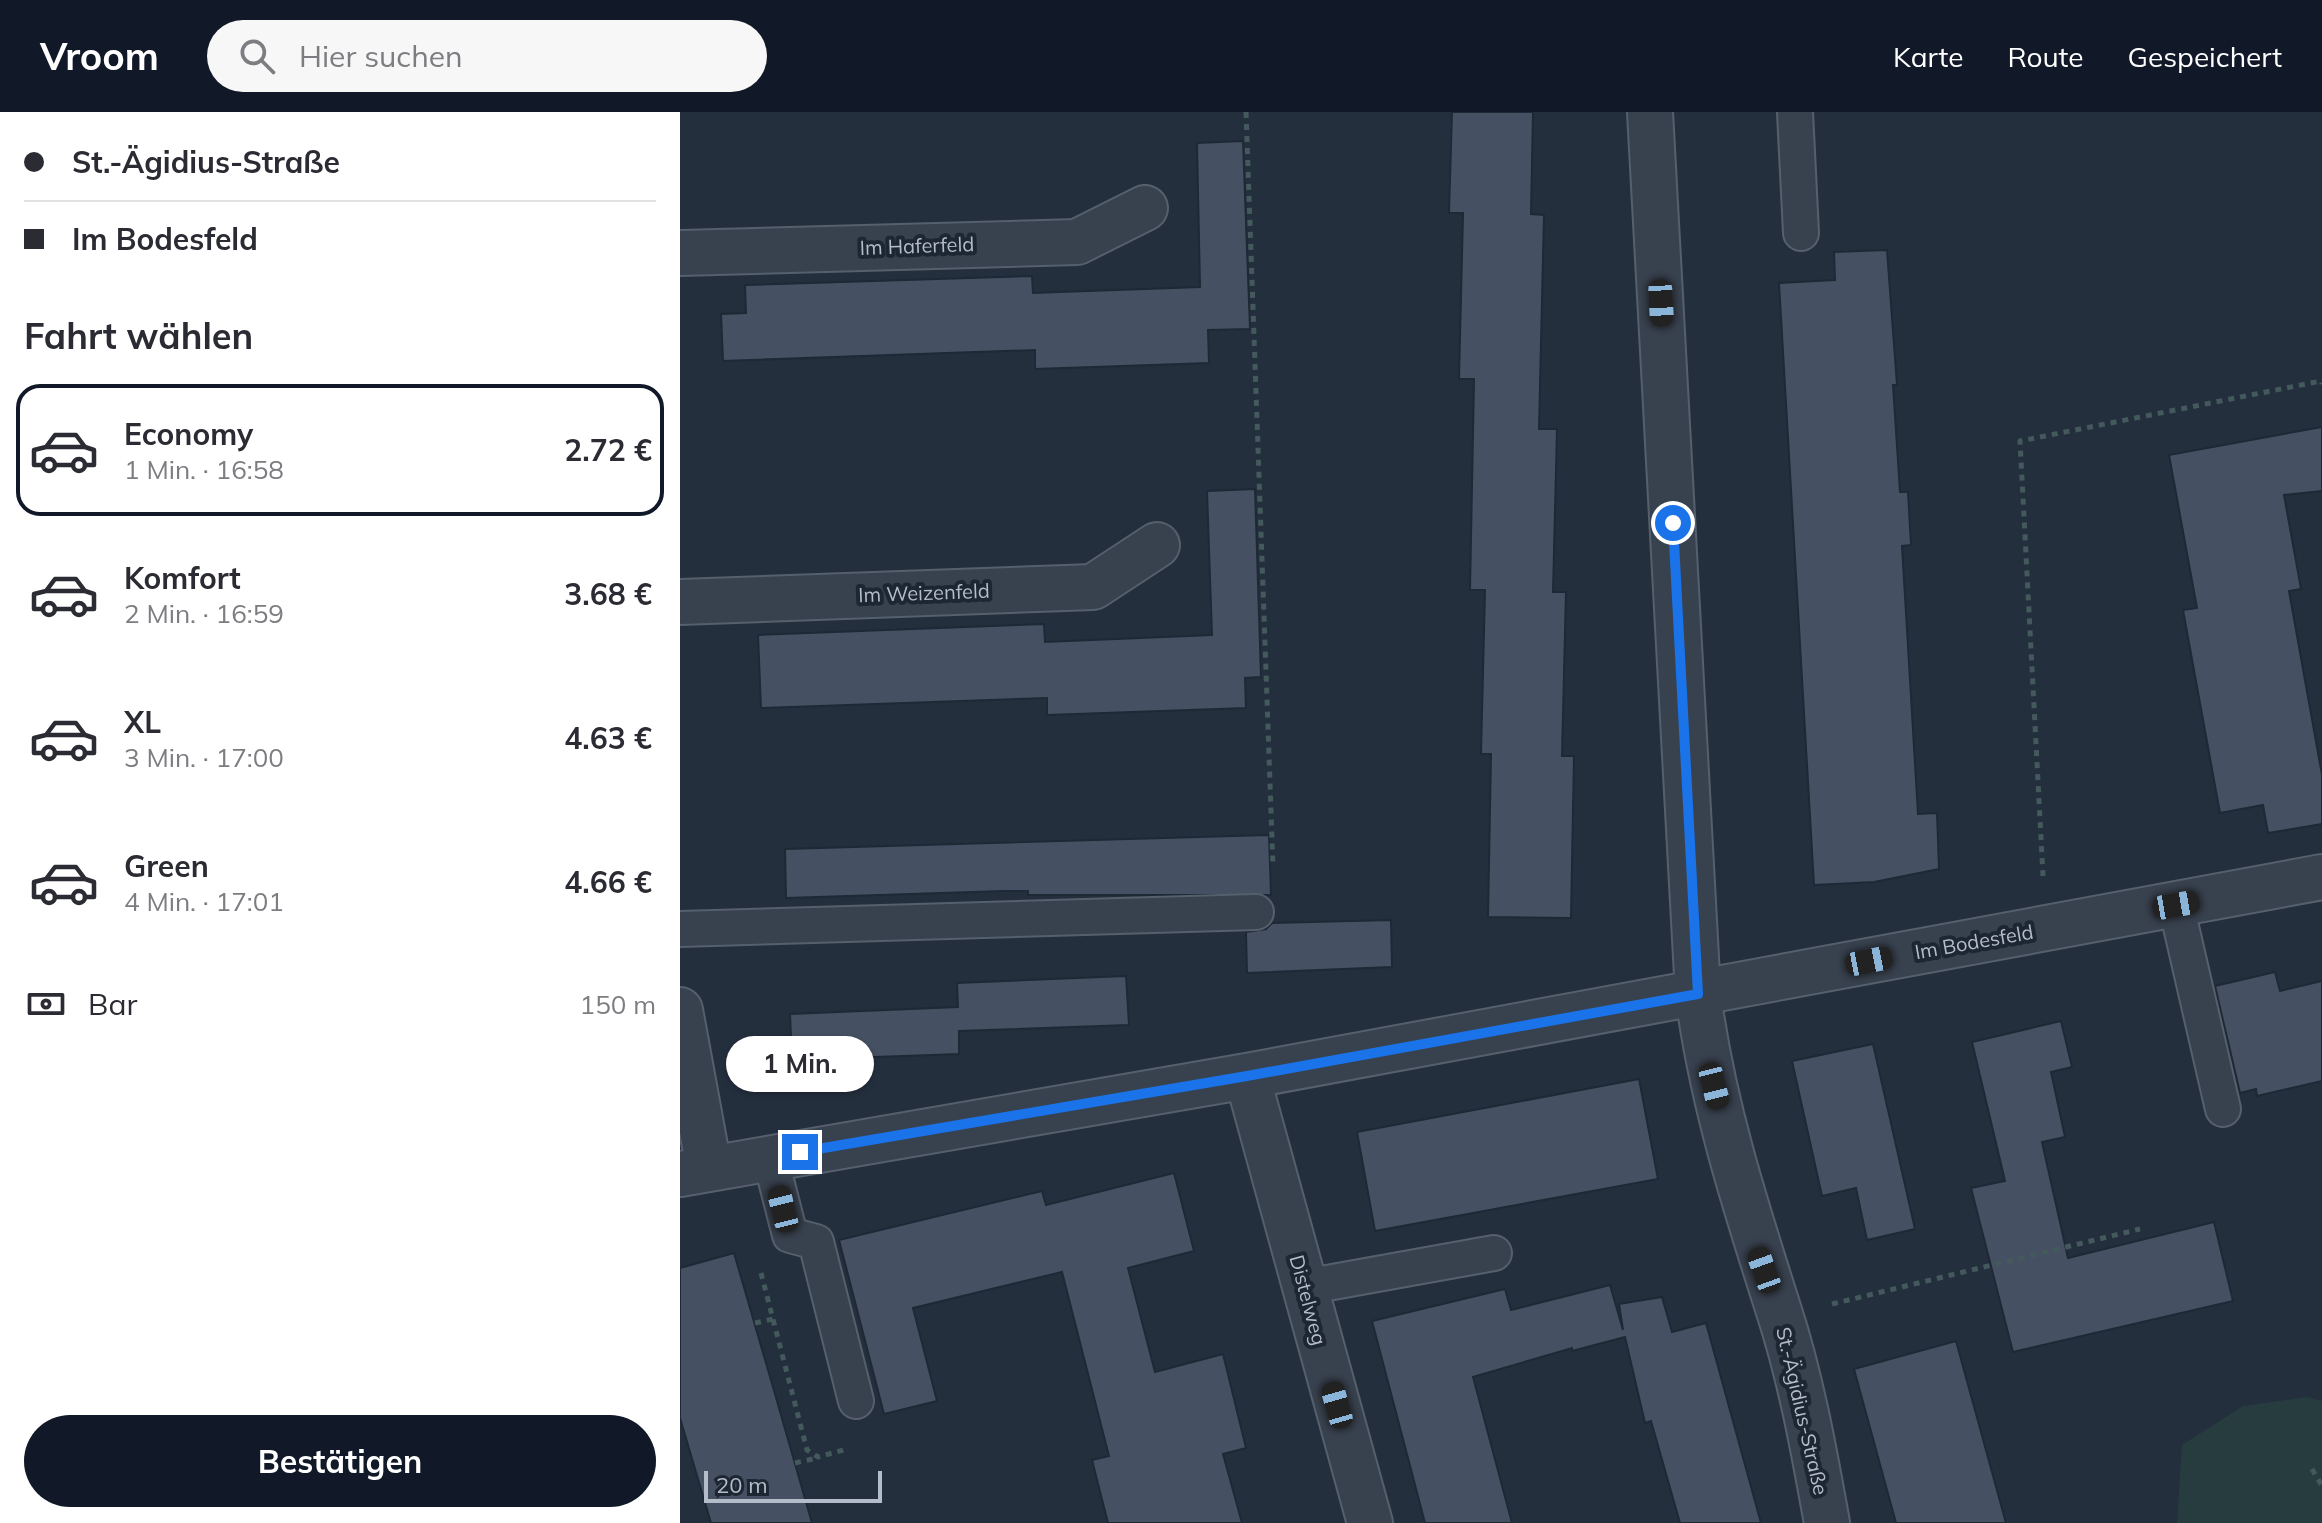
<!DOCTYPE html>
<html lang="de">
<meta charset="utf-8">
<style>
body{margin:0;font-family:Mulish,sans-serif;background:#f7f7f7;color:#2b2b33;height:100vh;display:flex;flex-direction:column;font-size:30px;white-space:nowrap}
*{box-sizing:border-box;margin:0}
p{font-size:26px;color:#7c7c81}
.icon{flex:none;width:44px;height:44px;fill:none;stroke:currentColor;stroke-width:2;stroke-linecap:round;stroke-linejoin:round}
.map{position:relative;flex:1;overflow:hidden}
.details{display:flex;flex-direction:column;background:#fff;width:680px}
.details>*{flex:none}
.top-card{display:grid;align-content:center;height:176px;padding:0 24px;background:#fff}
.scale{position:absolute;left:24px;bottom:20px;width:178px;box-sizing:border-box;padding-left:8px;border:4px solid #b4bcc9;border-top:0;font-size:22px;line-height:28px;white-space:nowrap;color:#b4bcc9;-webkit-text-stroke:6px #1d2633;paint-order:stroke}
.end{position:absolute;width:36px;height:36px;margin:-18px;border:10px solid #1a73e8;background:#fff;box-shadow:0 0 0 4px #fff}
.from{border-radius:50%}
.bubble{position:absolute;height:56px;border-radius:28px;background:#fff;box-shadow:0 2px 6px #0004;font-size:26px;font-weight:700;line-height:56px;text-align:center}
.car{position:absolute;width:24px;height:48px;margin:-24px -12px;border-radius:10px;box-shadow:0 0 6px 2px #0007;background:linear-gradient(#222 24%,#8ab4d8 0 40%,#222 0 76%,#8ab4d8 0 86%,#222 0)}
.top-card b{display:flex;align-items:center;gap:28px;height:76px;font-size:30px}
.top-card b+b{border-top:2px solid #e1e1e2}
.top-card i{width:20px;height:20px;background:#2b2b33}
ul{padding:0;list-style:none}
li{display:flex;align-items:center;gap:24px;height:132px;margin:0 16px 12px;padding:0 8px;border:4px solid transparent;border-radius:24px}
li div{flex:1}
li b{display:block;font-size:30px}
li em{font-style:normal;font-weight:700}
li.on{border-color:#111827}
li>.icon{width:72px;height:72px;stroke-width:1.5}
h2{padding:0 24px;font-size:36px;line-height:96px}
.pay{display:flex;align-items:center;gap:20px;height:88px;padding:0 24px;font-size:30px}
.pay p{margin-inline-start:auto}
.cta{display:flex;gap:16px;margin-top:auto;padding:16px 24px}
.cta a{flex:1;height:92px;border-radius:48px;background:#111827;color:#fff;font-size:32px;font-weight:700;line-height:92px;text-align:center}
header{display:flex;align-items:center;gap:48px;box-sizing:border-box;height:112px;padding:0 40px;background:#111827;color:#fff}
header strong{font-size:38px}
nav{display:flex;gap:44px;margin-inline-start:auto;font-size:28px}
.search{width:560px;height:72px;background:#f7f7f7;display:flex;align-items:center;gap:20px;box-sizing:border-box;padding:0 28px;border-radius:44px;color:#7c7c81;font-size:30px}
main{display:flex;flex:1;min-height:0}
.map>svg:first-child{display:block}
.green{fill:#263c3f}
.building{fill:#455162;stroke:#1f2835;stroke-width:2}
.lines{fill:none;stroke-linecap:round;stroke-linejoin:round}
.lane-casing{stroke:#565f6c;stroke-width:38}
.street-casing{stroke:#565f6c;stroke-width:48}
.path{stroke:#44595c;stroke-width:5;stroke-dasharray:6 6;stroke-linecap:butt}
.lane{stroke:#38414e;stroke-width:34}
.street{stroke:#38414e;stroke-width:44}
.route{stroke:#1a73e8;stroke-width:10}
.labels{text-anchor:middle;stroke-width:8;stroke-linejoin:round;paint-order:stroke}
.street-label{font-size:20px;fill:#b4bcc9;stroke:#1d2633}
</style>
<header>
<strong>Vroom</strong>
<div class="search"><svg class="icon" aria-label="search" viewBox="0 0 24 24"><circle cx="10" cy="10" r="6"/><path d="M15 15l6 6"/></svg>Hier suchen</div>
<nav><a>Karte</a><a>Route</a><a>Gespeichert</a></nav>
</header>
<main>
<section class="details">
<div class="top-card">
<b><i class="from"></i>St.-Ägidius-Straße</b>
<b><i></i>Im Bodesfeld</b>
</div>
<h2>Fahrt wählen</h2>
<ul>
<li class="on"><svg class="icon" aria-label="car" viewBox="0 0 24 24"><path d="M5 17H2v-5l4-1 3-4h7l3 4 3 1v5h-3M9 17h6M6 11h13"/><circle cx="7" cy="17" r="2"/><circle cx="17" cy="17" r="2"/></svg><div><b>Economy</b><p>1 Min. · 16:58</p></div><em>2.72 €</em></li>
<li><svg class="icon" aria-label="car" viewBox="0 0 24 24"><path d="M5 17H2v-5l4-1 3-4h7l3 4 3 1v5h-3M9 17h6M6 11h13"/><circle cx="7" cy="17" r="2"/><circle cx="17" cy="17" r="2"/></svg><div><b>Komfort</b><p>2 Min. · 16:59</p></div><em>3.68 €</em></li>
<li><svg class="icon" aria-label="car" viewBox="0 0 24 24"><path d="M5 17H2v-5l4-1 3-4h7l3 4 3 1v5h-3M9 17h6M6 11h13"/><circle cx="7" cy="17" r="2"/><circle cx="17" cy="17" r="2"/></svg><div><b>XL</b><p>3 Min. · 17:00</p></div><em>4.63 €</em></li>
<li><svg class="icon" aria-label="car" viewBox="0 0 24 24"><path d="M5 17H2v-5l4-1 3-4h7l3 4 3 1v5h-3M9 17h6M6 11h13"/><circle cx="7" cy="17" r="2"/><circle cx="17" cy="17" r="2"/></svg><div><b>Green</b><p>4 Min. · 17:01</p></div><em>4.66 €</em></li>
</ul>
<div class="pay"><svg class="icon" aria-label="cash" viewBox="0 0 24 24"><path d="M3 7h18v10H3z"/><circle cx="12" cy="12" r="2"/></svg>Bar<p>150 m</p></div>
<div class="cta"><a>Bestätigen</a></div>
</section>
<div class="map">
<svg width="1642" height="1411" viewBox="0 0 1642 1411">
<rect width="100%" height="100%" fill="#242f3e"/>
<!-- green -->
<path class="green" d="M1627,1285l15,4v122h-145l5,-78 61,-39z"/>
<!-- building -->
<path class="building" d="M772,0h81l-2,102 13,1 -5,214h18l-4,163h13l-4,164h12l-3,162 -83,-1 3,-163h-10l4,-164h-15l4,-211h-15l4,-166h-14z
M563,29l7,188 -42,1 1,33 -174,6v-19l-312,11 -2,-47 25,-1 -1,-28 287,-9 1,17 167,-6 -3,-144z
M1207,138l10,135h-4l7,107h8l3,53 -9,1 16,268 19,-1 2,56 -65,13 -60,3 -35,-602 56,-3 -1,-28z
M1642,315v64l-38,4 17,94 -12,2 33,184v49l-54,9 -5,-28 -43,8 -37,-203 14,-2 -28,-153z
M575,377l6,188 -16,1 1,30 -199,7v-17l-286,10 -3,-73 286,-11 1,18 167,-7 -5,-144z
M589,723l2,60h-243v-4h-24l-218,7 -1,-49z
M711,808l1,47 -145,6 -1,-41 20,-3 6,-6z
M1595,860l5,19 42,-10v100l-65,15 -1,-7 -16,4 -25,-107z
M446,864l3,49 -170,6v23l-167,6 -2,-46 168,-7 -1,-24z
M1381,909l11,46 -21,5 14,65 -23,5 26,116 146,-36 19,79 -220,51 -42,-164 34,-7 -33,-139z
M1193,932l42,185 -48,11 -11,-52 -34,8 -30,-135z
M959,967l19,100 -283,52 -18,-99z
M494,1061l20,78 -66,17 27,104 68,-18 23,94 -23,6 19,69h-134l-16,-63 17,-4 -47,-184 -149,36 24,93 -53,13 -45,-174 203,-49 4,14z
M54,1141l41,141 37,129h-101l-31,-105v-150z
M930,1173l13,45 -4,-26 43,-7 10,35 34,-9 55,200h-81l-29,-102 -6,2 -20,-86 -53,14v-3l-99,29 39,146h-87l-53,-202 133,-32 6,21z
M1276,1229l50,182h-110l-42,-154z"/>
<g class="lines">
<defs>
<path id="lane" d="M1115,0l6,121
M1496,793l47,204
M0,817l576,-17
M90,1045l20,78 26,7 40,159
M625,1175l189,-34"/>
<path id="street" d="M970,0l48,882c14,108 47,211 80,314 23,70 36,143 49,215
M0,141l397,-11 68,-34
M0,490l413,-15 64,-42
M0,898l29,158
M567,964l123,447
M0,1062l567,-98 1075,-199"/>
</defs>
<!-- lane casing -->
<use href="#lane" class="lane-casing"/>
<!-- street casing -->
<use href="#street" class="street-casing"/>
<!-- path -->
<path class="path" d="M566,0l27,755
M1363,764l-23,-435 301,-60 1,3
M81,1161l46,177 11,7 29,-8
M1152,1192l308,-75
M75,1211l18,-4
M115,1351l22,-5
M1632,1357l10,17"/>
<!-- lane -->
<use href="#lane" class="lane"/>
<!-- street -->
<use href="#street" class="street"/>
</g>
<g class="lines">
<!-- route -->
<path class="route" d="M120,1040l447,-76 451,-82 -25,-471"/>
</g>
<g class="labels">
<!-- street labels -->
<g class="street-label">
<text transform="translate(237 134) rotate(-2)" y="7">Im Haferfeld</text>
<text transform="translate(244 481) rotate(-2)" y="7">Im Weizenfeld</text>
<text transform="translate(1294 830) rotate(-10)" y="7">Im Bodesfeld</text>
<text transform="translate(628 1188) rotate(75)" y="7">Distelweg</text>
<text transform="translate(1122 1299) rotate(77)" y="7">St.-Ägidius-Straße</text>
</g>
</g>
</svg>
<div class="scale">20 m</div>
<i class="end from" style="left:993px;top:411px"></i>
<i class="end" style="left:120px;top:1040px"></i>
<div class="bubble" style="left:46px;top:924px;width:148px">1 Min.</div>
<i class="car" style="left:981px;top:191px;rotate:177deg"></i>
<i class="car" style="left:1496px;top:793px;rotate:80deg"></i>
<i class="car" style="left:1189px;top:849px;rotate:79deg"></i>
<i class="car" style="left:1034px;top:974px;rotate:166deg"></i>
<i class="car" style="left:103px;top:1097px;rotate:346deg"></i>
<i class="car" style="left:1084px;top:1158px;rotate:340deg"></i>
<i class="car" style="left:657px;top:1293px;rotate:344deg"></i>
</div>
</main>
